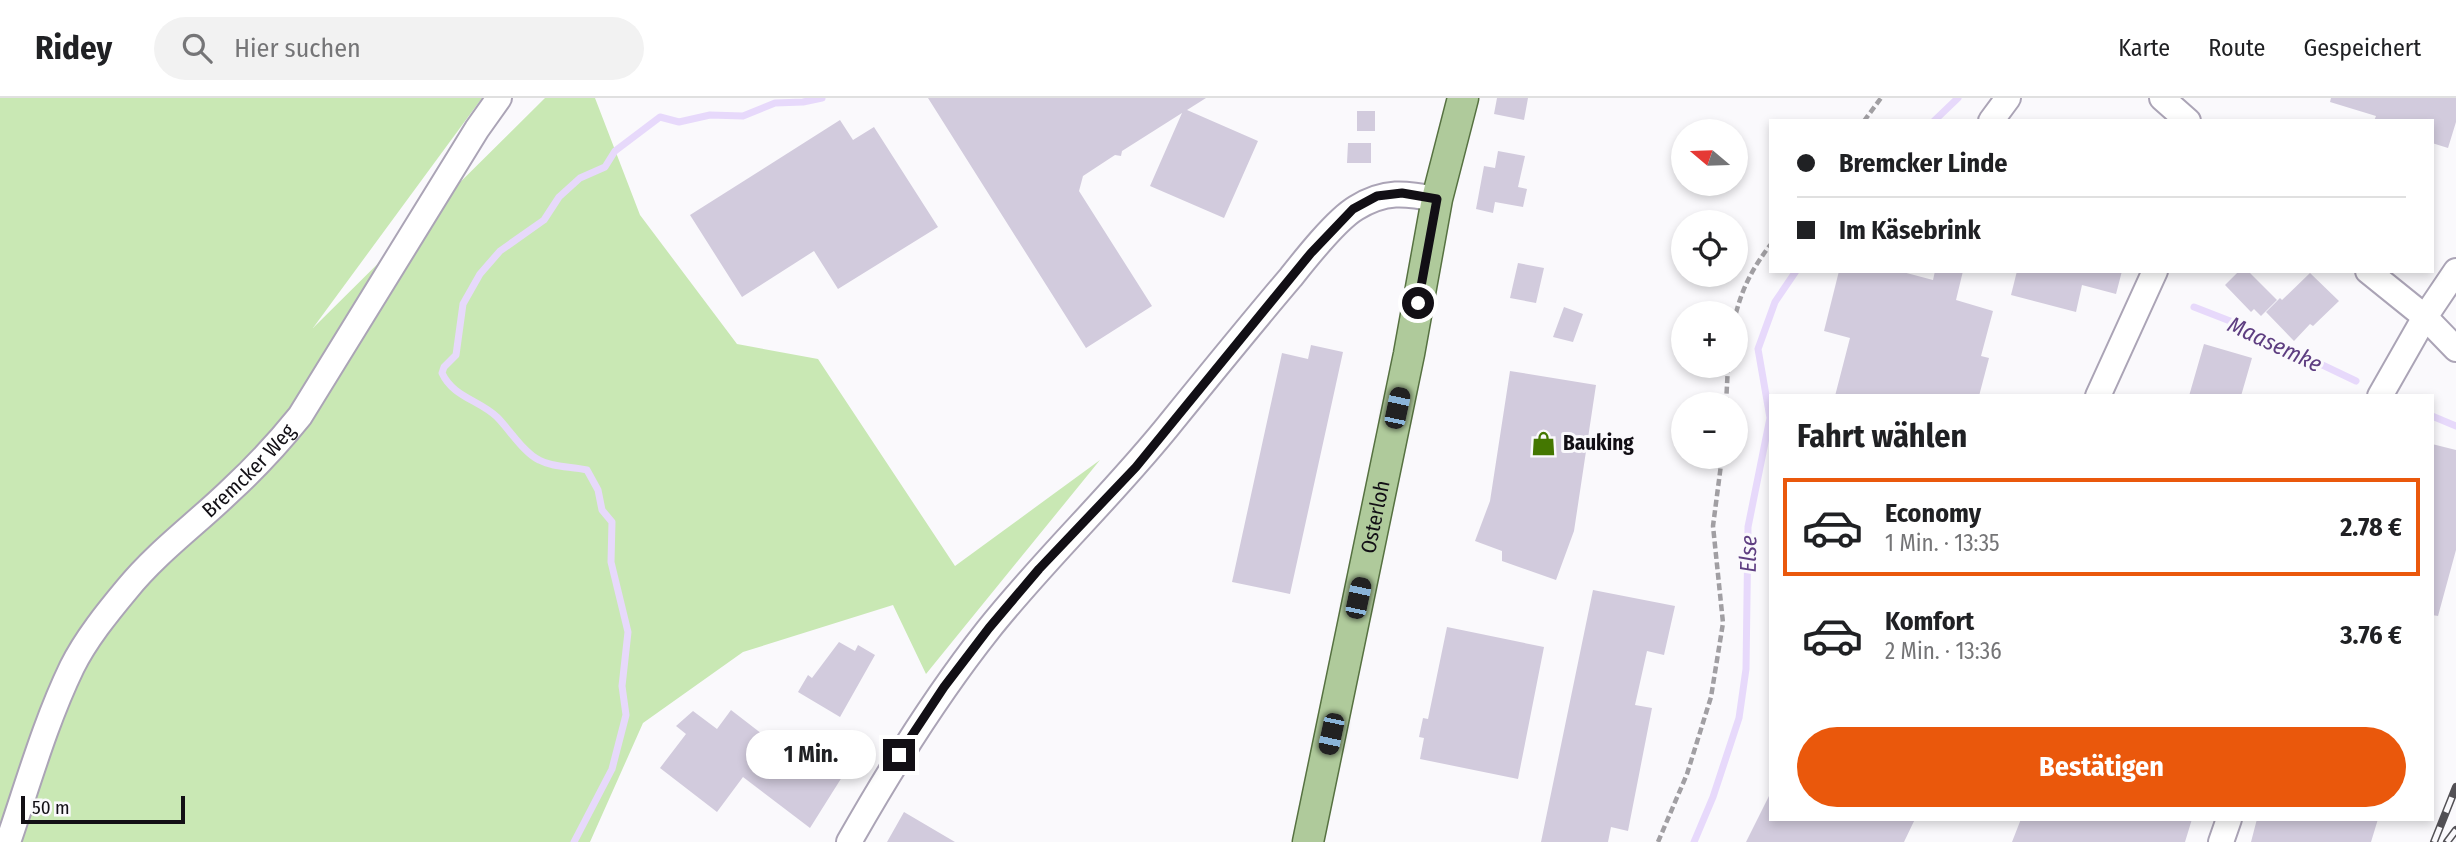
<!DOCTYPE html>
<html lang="de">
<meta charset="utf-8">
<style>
body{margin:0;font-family:"Fira Sans Condensed",sans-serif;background:#f2f2f2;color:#202124;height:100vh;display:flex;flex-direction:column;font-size:26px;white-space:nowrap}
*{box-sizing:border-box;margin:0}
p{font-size:23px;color:#757577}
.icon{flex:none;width:38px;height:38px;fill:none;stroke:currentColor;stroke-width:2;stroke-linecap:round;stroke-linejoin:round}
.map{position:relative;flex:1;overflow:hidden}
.sheet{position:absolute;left:1769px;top:296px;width:665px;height:427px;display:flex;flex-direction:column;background:#fff;border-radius:0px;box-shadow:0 4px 10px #0003}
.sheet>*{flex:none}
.guide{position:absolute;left:1769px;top:21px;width:665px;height:154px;border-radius:0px;box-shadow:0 4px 10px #0003;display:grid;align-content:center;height:154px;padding:0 28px;background:#fff}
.needle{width:46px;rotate:289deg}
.controls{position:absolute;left:1671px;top:21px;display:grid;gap:14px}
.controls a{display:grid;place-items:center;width:77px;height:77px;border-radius:50%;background:#fff;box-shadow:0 4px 10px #0003;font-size:35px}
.scale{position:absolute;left:21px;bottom:18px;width:164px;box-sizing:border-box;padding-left:7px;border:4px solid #120f15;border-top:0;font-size:19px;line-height:24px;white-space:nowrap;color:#120f15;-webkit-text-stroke:5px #faf9fc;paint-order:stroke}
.end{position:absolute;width:32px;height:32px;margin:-16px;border:9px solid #120f15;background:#fff;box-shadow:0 0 0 4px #fff}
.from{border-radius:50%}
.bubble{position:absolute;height:49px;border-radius:24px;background:#fff;box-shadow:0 4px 10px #0003;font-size:23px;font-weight:700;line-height:49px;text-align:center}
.car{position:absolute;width:21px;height:42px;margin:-21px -10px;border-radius:9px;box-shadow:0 0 5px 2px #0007;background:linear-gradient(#222 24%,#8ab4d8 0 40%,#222 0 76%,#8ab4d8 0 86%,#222 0)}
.guide b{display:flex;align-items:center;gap:24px;height:66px;font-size:26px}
.guide b+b{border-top:2px solid #e0e0e0}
.guide i{width:18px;height:18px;background:#202124}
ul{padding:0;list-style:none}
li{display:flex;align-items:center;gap:21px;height:98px;margin:0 14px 10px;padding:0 14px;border:4px solid transparent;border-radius:0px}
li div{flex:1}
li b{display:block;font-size:26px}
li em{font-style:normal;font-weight:700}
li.selected{border-color:#ea580c}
li>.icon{width:63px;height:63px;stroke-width:1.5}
h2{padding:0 28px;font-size:32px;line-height:84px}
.cta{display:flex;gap:14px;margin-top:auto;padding:14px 28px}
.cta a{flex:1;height:80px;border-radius:42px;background:#ea580c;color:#fff;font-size:28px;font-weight:700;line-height:80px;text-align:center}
header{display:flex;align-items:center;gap:42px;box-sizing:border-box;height:98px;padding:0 35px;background:#fff;border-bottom:2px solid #e0e0e0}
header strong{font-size:33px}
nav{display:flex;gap:38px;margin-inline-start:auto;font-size:24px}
.search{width:490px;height:63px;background:#f2f2f2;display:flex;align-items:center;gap:18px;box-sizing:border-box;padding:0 24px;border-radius:38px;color:#757577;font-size:26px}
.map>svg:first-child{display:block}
.green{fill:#c9e8b4}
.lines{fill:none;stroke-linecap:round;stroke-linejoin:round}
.stream{stroke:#e7d9fb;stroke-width:7}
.building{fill:#d2cbdd}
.minor-casing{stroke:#aba4b6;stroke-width:28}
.major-casing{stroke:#567141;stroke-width:33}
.path{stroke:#a19fa3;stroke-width:4.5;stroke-dasharray:7 3.5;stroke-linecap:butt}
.minor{stroke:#fff;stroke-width:24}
.major{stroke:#afca9b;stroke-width:30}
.rail-casing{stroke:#525055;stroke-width:8}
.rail{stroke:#faf9fc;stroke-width:5;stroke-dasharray:16;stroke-linecap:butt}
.route{stroke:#120f15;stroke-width:9}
.labels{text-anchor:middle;stroke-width:6;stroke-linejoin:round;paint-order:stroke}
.poi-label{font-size:21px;font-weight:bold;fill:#120f15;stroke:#faf9fc;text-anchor:start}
.street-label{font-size:21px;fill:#120f15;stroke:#faf9fc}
.water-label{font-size:23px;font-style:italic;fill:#5e3e81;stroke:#faf9fc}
</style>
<header>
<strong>Ridey</strong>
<div class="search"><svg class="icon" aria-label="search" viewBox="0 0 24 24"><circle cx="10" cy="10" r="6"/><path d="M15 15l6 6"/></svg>Hier suchen</div>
<nav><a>Karte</a><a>Route</a><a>Gespeichert</a></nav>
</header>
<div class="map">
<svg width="2456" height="744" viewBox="0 0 2456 744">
<rect width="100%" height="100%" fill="#faf9fc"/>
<!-- green -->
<path class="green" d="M0,0h482l-169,230 232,-230h50l45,117 97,129 81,15 137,207 145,-106 -174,214 -33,-69 -150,47 -100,71 -53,119h-590z"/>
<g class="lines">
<!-- stream -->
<path class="stream" d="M1934,23l24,-23
M2194,209l36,14 126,60
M2432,318l24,10
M574,744l38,-73 14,-54 -4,-29 6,-54 -17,-70 1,-40 -10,-12 -4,-20 -11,-20c-16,-4 -33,-2 -48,-10 -15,-7 -30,-31 -42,-43 -18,-17 -44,-20 -55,-44l2,-6 12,-12 7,-51 17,-30 20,-23 44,-31 15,-23 21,-19 25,-11 10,-16 45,-34 19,5 31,-7 33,1 32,-13 28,-1 19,-4
M1694,744l19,-45 26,-79 7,-49 2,-142 22,-109 -12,-69 17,-47 21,-31"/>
</g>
<!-- building -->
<path class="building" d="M928,0h278l-19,12 71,31 -34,77 -74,-32 32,-73 -60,38 -1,5 -6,-1 -32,21 -4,15 73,115 -66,42z
M1497,0h31l-4,22 -30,-6z
M2331,0h125v24l-8,26 -16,-5v-22h-58l2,-5 -46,-14z
M1357,13h18v20h-18z
M840,22l13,20 21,-13 64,100 -100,62 -24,-38 -72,46 -52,-82z
M1348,45h23v20h-24z
M1498,53l27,5 -7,31 9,2 -4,18 -28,-5 -2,11 -17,-4 8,-43 11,2z
M1518,165l26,5 -8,35 -26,-5z
M1839,173h60l34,9 2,-9h28l-7,29 37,11 -12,45 8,2 -10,38h-144l15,-58 -26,-7z
M2017,173h105l-6,23 -34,-9 -6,27 -65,-17z
M2239,173h9l29,29 -16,16 -7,-7 -3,3 -26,-27z
M2310,175l29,28 -26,25 -3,-2 -16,17 -28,-29 14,-14 2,2z
M1564,209l19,7 -10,28 -20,-5z
M2204,246l48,14 -11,38h-52z
M1311,247l32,7 -53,242 -58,-12 50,-229 26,6z
M1510,273l86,14 -22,146 -18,49 -54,-19v-10l-27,-10 15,-40z
M2432,346l24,6v100l-18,66 -6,-1z
M1593,492l82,16 -11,49 -17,-4 -12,54 17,3 -24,123 -17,-4 -3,15h-67z
M1447,529l97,20 -26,132 -98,-20 4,-21 -5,-1 4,-19 5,1z
M839,544l16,9 3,-6 17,10 -35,62 -42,-25 10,-17 4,3z
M731,612l79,61 2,-4 3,1 19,-32 25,14 -49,78 -67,-51 -26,35 -57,-44 26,-34 -10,-8 17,-15 24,18z
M1771,694v27h144l-11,23h-158z
M904,714l51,30h-68z
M2021,721h171l-7,23h-173z
M2257,721h121l-7,23h-120z"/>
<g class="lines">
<defs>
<g id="minor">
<path d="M2162,0l26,23"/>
<path d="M1991,23l17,-23"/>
<path d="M2368,173l57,46 31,32"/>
<path d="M2098,298l57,-125"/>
<path d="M2380,298l45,-79 31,-46"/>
<path id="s1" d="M8,744c20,-58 37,-119 64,-175 14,-28 35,-54 55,-78 30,-37 70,-66 104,-99 25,-23 48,-48 69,-74l177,-287 22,-31"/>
<path d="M849,744c42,-74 86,-145 139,-212 58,-73 127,-137 185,-210 39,-48 78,-96 118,-143 15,-19 45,-57 65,-69 29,-18 49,-15 81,-9"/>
<path d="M2221,744l8,-23"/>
</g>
<g id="major">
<path id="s2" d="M1308,744l101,-488 28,-155 26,-101"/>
</g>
</defs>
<!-- minor casing -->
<use href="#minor" class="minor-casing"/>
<!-- major casing -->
<use href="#major" class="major-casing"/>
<!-- path -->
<path class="path" d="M1864,23l17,-23
M1736,215c7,-27 18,-47 35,-69
M1726,306l2,-38
M1658,744l29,-68 24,-77 12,-74 -10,-97 9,-69"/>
<!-- minor -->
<use href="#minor" class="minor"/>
<!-- major -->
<use href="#major" class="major"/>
<defs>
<path id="rail" d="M2434,744l22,-55
M2447,744l9,-12"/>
</defs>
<!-- rail casing -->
<use href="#rail" class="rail-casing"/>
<!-- rail -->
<use href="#rail" class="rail"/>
</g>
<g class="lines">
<!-- route -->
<path class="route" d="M899,657l45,-68 45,-59 50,-59 97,-102 175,-214 42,-44 24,-13 25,-3 35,6 -19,104"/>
</g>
<!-- icons -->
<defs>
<symbol id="shop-bare" viewBox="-9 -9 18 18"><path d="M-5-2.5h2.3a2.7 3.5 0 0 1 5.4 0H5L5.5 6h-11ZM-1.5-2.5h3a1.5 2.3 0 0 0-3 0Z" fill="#447701" stroke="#faf9fc" stroke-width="2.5" paint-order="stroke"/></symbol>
</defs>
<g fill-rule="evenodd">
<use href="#shop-bare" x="1526" y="328" width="35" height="35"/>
</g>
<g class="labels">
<!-- poi labels -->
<g class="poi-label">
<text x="1563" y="352">Bauking</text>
</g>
<!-- street labels -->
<g class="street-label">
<text dy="7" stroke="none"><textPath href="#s1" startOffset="452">Bremcker Weg</textPath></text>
<text dy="7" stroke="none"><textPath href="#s2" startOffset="332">Osterloh</textPath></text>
</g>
<!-- water labels -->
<g class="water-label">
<text transform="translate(2275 246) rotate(25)" y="8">Maasemke</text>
<text transform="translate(1748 456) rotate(-89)" y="8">Else</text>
</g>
</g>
</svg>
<div class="controls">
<a><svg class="needle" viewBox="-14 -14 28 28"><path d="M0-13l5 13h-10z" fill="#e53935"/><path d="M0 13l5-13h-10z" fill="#757577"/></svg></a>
<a><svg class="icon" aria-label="locate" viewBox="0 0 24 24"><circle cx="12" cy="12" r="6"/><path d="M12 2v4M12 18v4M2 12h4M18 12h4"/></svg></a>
<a>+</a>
<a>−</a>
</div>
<div class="scale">50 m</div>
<i class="end from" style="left:1418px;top:205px"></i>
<i class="end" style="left:899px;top:657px"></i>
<div class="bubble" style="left:746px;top:632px;width:130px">1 Min.</div>
<i class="car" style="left:1397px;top:310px;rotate:12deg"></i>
<i class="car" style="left:1358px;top:500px;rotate:12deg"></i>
<i class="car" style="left:1331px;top:636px;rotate:192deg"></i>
<div class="guide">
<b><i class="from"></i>Bremcker Linde</b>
<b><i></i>Im Käsebrink</b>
</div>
<section class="sheet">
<h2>Fahrt wählen</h2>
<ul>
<li class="selected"><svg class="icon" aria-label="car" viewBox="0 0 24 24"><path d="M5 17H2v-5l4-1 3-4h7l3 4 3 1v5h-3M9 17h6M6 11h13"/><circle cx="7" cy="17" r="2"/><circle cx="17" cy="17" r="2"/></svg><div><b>Economy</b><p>1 Min. · 13:35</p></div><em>2.78 €</em></li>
<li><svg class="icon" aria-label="car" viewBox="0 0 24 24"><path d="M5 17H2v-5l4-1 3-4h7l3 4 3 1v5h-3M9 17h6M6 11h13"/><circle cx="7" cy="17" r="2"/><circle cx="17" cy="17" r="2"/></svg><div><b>Komfort</b><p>2 Min. · 13:36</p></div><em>3.76 €</em></li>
</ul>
<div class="cta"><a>Bestätigen</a></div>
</section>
</div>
